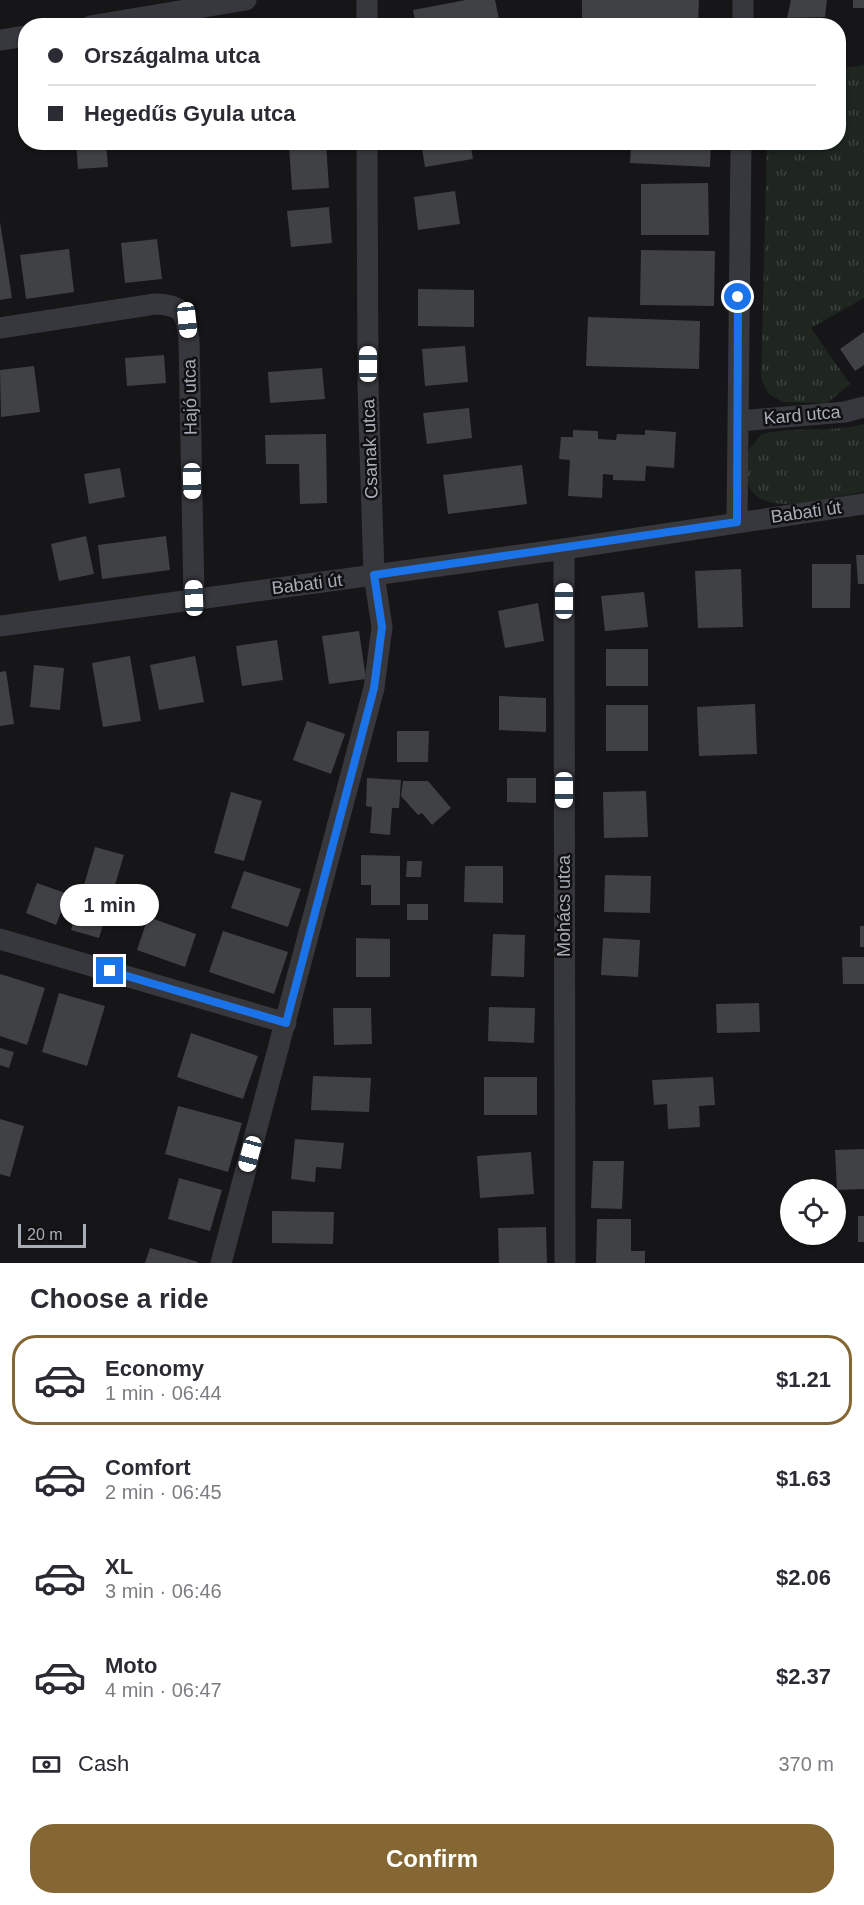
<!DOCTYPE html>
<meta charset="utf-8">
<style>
body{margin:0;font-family:Helvetica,sans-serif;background:#f7f7f7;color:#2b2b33;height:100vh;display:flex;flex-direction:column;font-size:22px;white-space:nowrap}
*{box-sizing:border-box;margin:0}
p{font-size:20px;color:#7c7c81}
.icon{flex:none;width:33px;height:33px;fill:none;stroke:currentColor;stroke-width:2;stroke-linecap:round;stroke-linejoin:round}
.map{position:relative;height:1263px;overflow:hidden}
.sheet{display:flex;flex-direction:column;background:#fff;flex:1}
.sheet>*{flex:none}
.hud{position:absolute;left:18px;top:18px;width:828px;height:132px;border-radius:24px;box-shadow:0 2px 4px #0004;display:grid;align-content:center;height:132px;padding:0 30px;background:#fff}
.controls{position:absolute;left:780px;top:1179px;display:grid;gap:12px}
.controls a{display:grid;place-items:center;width:66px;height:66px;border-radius:50%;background:#fff;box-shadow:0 2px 4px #0004;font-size:30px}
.scale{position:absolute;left:18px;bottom:15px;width:68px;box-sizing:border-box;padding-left:6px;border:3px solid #a8adb8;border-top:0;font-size:16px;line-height:21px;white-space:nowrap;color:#a8adb8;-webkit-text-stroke:4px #111113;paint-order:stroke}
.end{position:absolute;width:27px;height:27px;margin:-14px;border:8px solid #1a73e8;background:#fff;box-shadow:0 0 0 3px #fff}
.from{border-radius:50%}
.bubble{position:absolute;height:42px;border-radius:21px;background:#fff;box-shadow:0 2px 4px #0004;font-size:20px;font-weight:800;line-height:42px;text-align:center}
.car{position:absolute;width:18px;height:36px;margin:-18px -9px;border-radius:8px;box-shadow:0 0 4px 2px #0007;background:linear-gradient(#fff 24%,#345 0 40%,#fff 0 76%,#345 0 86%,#fff 0)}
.hud b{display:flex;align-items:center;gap:21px;height:57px;font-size:22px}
.hud b+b{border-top:2px solid #e1e1e2}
.hud i{width:15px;height:15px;background:#2b2b33}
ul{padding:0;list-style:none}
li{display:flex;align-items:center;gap:18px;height:90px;margin:0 12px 9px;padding:0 18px;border:3px solid transparent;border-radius:24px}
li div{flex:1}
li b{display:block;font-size:22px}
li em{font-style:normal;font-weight:800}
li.on{border-color:#856733}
li>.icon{width:54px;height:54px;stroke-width:1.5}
h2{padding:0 30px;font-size:27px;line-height:72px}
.pay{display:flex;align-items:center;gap:15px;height:66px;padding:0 30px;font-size:22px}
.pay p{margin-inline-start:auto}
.primary-button{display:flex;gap:12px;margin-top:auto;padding:12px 30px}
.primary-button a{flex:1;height:69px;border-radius:24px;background:#856733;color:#fff;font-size:24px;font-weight:800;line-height:69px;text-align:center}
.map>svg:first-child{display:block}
.grass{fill:url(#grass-tufts)}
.building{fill:#404145}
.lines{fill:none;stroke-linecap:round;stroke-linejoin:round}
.street{stroke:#37383d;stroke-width:21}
.route{stroke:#1a73e8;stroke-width:8}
.labels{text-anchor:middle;stroke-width:5;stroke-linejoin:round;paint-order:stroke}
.street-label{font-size:18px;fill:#a8adb8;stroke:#111113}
</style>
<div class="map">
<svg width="864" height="1263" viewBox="0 0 864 1263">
<defs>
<pattern id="grass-tufts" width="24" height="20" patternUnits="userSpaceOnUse" patternTransform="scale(1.5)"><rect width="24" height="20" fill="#1e261f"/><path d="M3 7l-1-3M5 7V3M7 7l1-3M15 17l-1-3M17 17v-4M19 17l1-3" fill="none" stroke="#3c433d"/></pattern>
</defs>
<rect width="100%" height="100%" fill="#161618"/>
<!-- grass -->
<path class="grass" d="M864,65v233l-53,30 39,56 -23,19 -45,-1 -14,-9 -7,-15 6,-235 71,-1 1,-73z
M864,424v68c-26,4 -77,19 -101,8 -10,-4 -14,-12 -17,-21 -7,-18 4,-33 16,-45 33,-8 69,-1 102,-10z"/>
<!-- building -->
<path class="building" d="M466,0h29l5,24 -84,2 -3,-16z
M582,0h117l-1,26h-116z
M791,0h36l-2,17 -38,1z
M853,0h11v8h-11z
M330,20v6h-42v-2z
M76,142h30l2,25 -30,2z
M421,142h49l3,17 -48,8z
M631,142h80l-1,25 -80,-4z
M326,143l3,45 -37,2 -3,-44z
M708,183l1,52h-68v-51z
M455,191l5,33 -42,6 -4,-33z
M329,207l3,36 -41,4 -4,-36z
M0,222l12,76 -12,2z
M157,239l5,40 -37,4 -4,-40z
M69,249l5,43 -48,7 -6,-44z
M641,250l74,1 -1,55 -74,-1z
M418,289l56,1v37l-56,-1z
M588,317l112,4 -1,48 -113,-3z
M864,332v33l-9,6 -15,-22z
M465,346l3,36 -43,4 -3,-37z
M164,355l2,28 -39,3 -2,-28z
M34,366l6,46 -39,5 -1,-47z
M322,368l3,31 -55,4 -2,-31z
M469,408l3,30 -45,6 -4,-31z
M573,430l25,1v8l18,1 1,-6 28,1v-5l31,2 -2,36 -28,-2 -1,15 -32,-1v-5l-10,-1 -1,24 -34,-2 2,-36 -11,-1 2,-22h12z
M326,434l1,69 -27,1 -1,-40h-33l-1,-29z
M522,465l5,39 -79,10 -5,-39z
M120,468l5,29 -36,7 -5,-30z
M86,536l8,38 -35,7 -8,-37z
M166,536l4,34 -68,9 -4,-34z
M856,555h8v29h-6z
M812,564h39l-1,44h-38z
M741,569l2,58 -45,1 -3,-57z
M644,592l4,35 -43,4 -4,-35z
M538,603l6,38 -39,7 -7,-37z
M359,631l7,48 -37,5 -7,-48z
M277,640l6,40 -41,6 -6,-40z
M606,649h42v37h-42z
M130,656l11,65 -38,6 -11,-64z
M195,656l9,46 -45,8 -9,-45z
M34,665l30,3 -4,42 -30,-3z
M6,671l8,53 -14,2v-54z
M499,696l47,2v34l-47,-2z
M755,704l2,50 -58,2 -2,-49z
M606,705h42v46h-42z
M307,721l38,13 -14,40 -38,-14z
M397,731h32l-1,31h-31z
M367,778l34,2 -2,28h-7l-2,27 -20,-2 2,-26 -6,-1z
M507,778h29v25l-29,-1z
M403,781h25l23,27 -19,17 -10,-12 -4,2 -17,-19z
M646,791l2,46 -44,1 -1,-46z
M231,792l31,9 -18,60 -30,-8z
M95,847l29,8 -25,83 -28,-8z
M361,855l39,1v49h-29v-20h-10z
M407,861h15l-1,16h-15z
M465,866h38v37l-39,-1z
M244,871l57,18 -13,38 -57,-19z
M605,875l46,1 -1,37 -46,-1z
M37,883l31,11 -12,31 -30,-12z
M407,904h21v16h-21z
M148,917l48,17 -11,33 -48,-17z
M860,926h4v21h-4z
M223,931l65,21 -14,42 -65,-22z
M493,934l32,1 -1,42 -33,-1z
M356,938l34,1v38h-34z
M603,938l37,2 -2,37 -37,-2z
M842,957h22v27h-21z
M0,974l45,14 -18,57 -27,-9z
M59,993l46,13 -18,60 -45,-14z
M759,1003l1,29 -43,1 -1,-29z
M489,1007l46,1 -1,35 -46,-2z
M333,1008h38l1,36 -38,1z
M191,1033l67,23 -15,43 -66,-22z
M0,1048l14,4 -5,16 -9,-3z
M313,1076l58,2 -2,34 -58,-2z
M484,1077h53v38h-53z
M713,1077l2,28 -16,1 1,21 -32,2 -1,-25 -13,1 -2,-25z
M178,1106l64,17 -14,49 -63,-18z
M0,1119l24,7 -14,51 -10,-3z
M295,1139l49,4 -3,26 -25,-2 -1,15 -24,-3z
M864,1149v40l-27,1 -2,-40z
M531,1152l3,42 -54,4 -3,-42z
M593,1161h31l-2,48 -31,-1z
M179,1178l43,12 -12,41 -42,-12z
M272,1211l62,1 -1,32 -61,-1z
M858,1216h6v26h-6z
M597,1219h34v32h14v12h-49z
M546,1227l1,36h-48l-1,-35z
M150,1248l48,14v1h-53z"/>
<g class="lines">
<!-- street -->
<path class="street" d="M367,0v26
M90,26l156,-26
M743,26v-26
M0,40l26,-4
M0,328l155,-24c29,1 31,9 34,36l5,258
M739,421l106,-9 19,-5
M737,522l4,-380
M564,549l1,714
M0,626l564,-77 300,-45
M0,939l286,84
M221,1263l153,-575 8,-61 -8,-52 -6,-189 -1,-244"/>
</g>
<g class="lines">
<!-- route -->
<path class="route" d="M110,971l176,52 88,-335 8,-61 -8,-52 363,-53 1,-225"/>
</g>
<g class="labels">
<!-- street labels -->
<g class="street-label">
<text transform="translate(190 397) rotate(-91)" y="6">Hajó utca</text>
<text transform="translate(802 415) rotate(-5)" y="6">Kard utca</text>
<text transform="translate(370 449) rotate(-92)" y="6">Csanak utca</text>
<text transform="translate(806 512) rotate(-8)" y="6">Babati út</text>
<text transform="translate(307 584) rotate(-7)" y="6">Babati út</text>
<text transform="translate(564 906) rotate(-90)" y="6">Mohács utca</text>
</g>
</g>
</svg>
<div class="controls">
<a><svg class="icon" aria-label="locate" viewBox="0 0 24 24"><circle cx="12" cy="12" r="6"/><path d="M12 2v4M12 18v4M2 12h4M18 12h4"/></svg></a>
</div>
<div class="scale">20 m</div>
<i class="end from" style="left:738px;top:297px"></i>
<i class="end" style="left:110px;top:971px"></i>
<div class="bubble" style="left:60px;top:884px;width:99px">1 min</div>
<i class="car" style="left:187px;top:320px;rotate:174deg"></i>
<i class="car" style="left:368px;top:364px;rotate:0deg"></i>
<i class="car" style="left:192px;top:481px;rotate:179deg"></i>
<i class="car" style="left:194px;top:598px;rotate:358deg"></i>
<i class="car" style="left:564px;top:601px;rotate:0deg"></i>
<i class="car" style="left:564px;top:790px;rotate:180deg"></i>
<i class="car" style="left:250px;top:1154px;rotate:195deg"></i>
<div class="hud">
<b><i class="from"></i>Országalma utca</b>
<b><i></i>Hegedűs Gyula utca</b>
</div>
</div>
<section class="sheet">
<h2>Choose a ride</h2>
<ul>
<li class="on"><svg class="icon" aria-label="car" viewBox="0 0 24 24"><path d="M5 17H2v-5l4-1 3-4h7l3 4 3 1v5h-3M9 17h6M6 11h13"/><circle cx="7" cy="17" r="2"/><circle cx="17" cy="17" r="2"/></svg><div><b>Economy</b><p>1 min · 06:44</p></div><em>$1.21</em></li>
<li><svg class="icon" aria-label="car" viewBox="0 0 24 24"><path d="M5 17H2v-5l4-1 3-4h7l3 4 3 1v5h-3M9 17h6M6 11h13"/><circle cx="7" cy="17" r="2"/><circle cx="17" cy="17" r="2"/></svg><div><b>Comfort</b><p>2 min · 06:45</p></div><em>$1.63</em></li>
<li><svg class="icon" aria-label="car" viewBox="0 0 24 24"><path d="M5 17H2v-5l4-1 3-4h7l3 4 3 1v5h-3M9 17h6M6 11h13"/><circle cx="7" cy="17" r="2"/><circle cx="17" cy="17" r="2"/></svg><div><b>XL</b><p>3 min · 06:46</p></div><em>$2.06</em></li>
<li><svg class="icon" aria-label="car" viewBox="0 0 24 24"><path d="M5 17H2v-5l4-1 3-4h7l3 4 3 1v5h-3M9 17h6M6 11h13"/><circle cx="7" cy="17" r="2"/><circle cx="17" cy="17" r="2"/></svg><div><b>Moto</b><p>4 min · 06:47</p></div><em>$2.37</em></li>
</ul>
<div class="pay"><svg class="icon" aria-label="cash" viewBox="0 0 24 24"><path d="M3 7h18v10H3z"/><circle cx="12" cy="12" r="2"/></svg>Cash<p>370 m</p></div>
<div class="primary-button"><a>Confirm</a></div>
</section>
